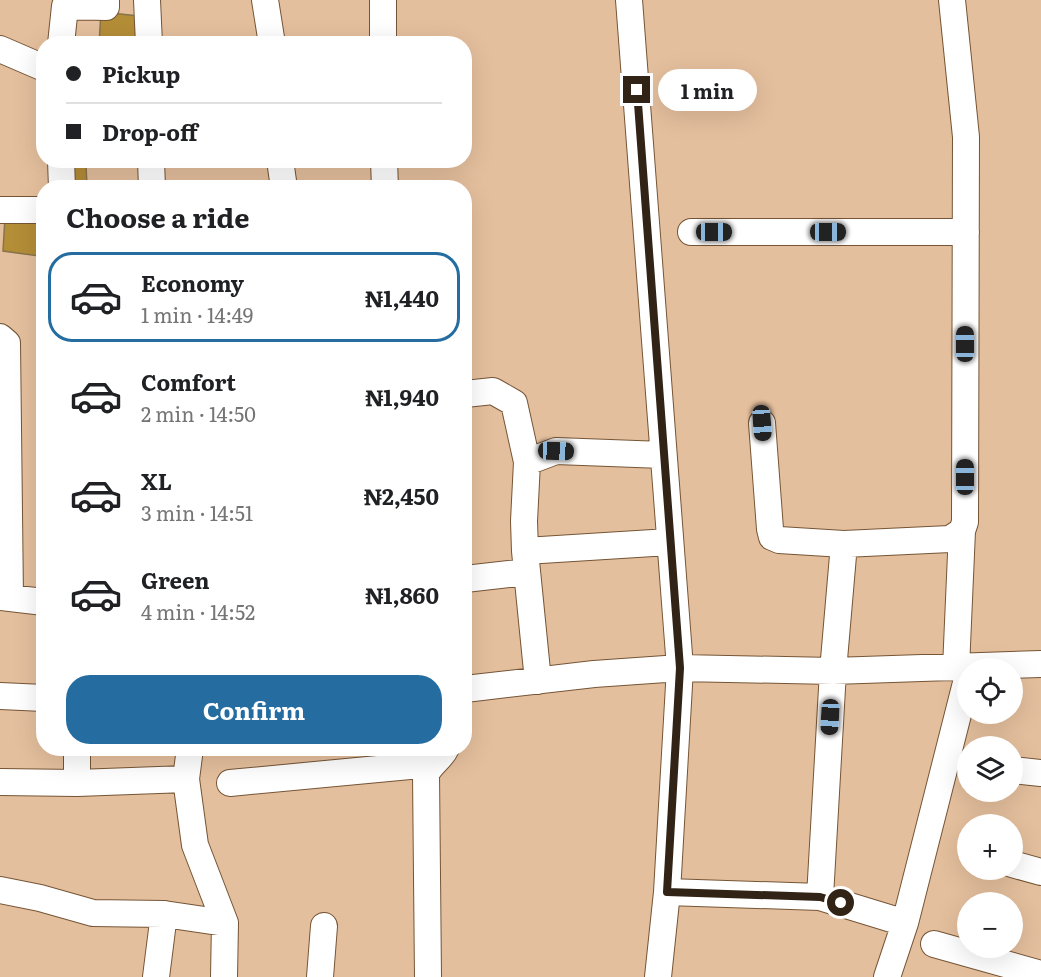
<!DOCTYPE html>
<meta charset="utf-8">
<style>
body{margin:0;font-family:Literata,serif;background:#f6f6f6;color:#202124;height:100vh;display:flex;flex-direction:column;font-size:22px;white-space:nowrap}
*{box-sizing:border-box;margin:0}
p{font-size:20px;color:#757577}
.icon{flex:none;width:33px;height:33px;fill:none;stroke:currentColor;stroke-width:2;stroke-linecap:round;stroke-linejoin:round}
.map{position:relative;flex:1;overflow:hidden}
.details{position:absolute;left:36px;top:180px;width:436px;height:576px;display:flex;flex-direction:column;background:#fff;border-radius:24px;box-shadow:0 6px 24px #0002}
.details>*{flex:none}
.banner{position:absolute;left:36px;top:36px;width:436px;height:132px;border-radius:24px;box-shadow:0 6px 24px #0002;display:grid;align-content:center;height:132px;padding:0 30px;background:#fff}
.tools{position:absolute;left:957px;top:658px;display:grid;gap:12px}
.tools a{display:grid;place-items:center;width:66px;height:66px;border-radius:50%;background:#fff;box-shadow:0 6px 24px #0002;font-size:30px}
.end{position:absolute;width:27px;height:27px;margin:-14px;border:8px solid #312316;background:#fff;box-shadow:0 0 0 3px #fff}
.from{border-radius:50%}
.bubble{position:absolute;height:42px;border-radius:21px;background:#fff;box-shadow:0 6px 24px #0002;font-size:20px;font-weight:700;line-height:42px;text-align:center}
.car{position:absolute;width:18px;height:36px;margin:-18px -9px;border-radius:8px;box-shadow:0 0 4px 2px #0007;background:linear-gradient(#222 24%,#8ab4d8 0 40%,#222 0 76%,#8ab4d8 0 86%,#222 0)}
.banner b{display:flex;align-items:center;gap:21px;height:57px;font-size:22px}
.banner b+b{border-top:2px solid #e0e0e0}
.banner i{width:15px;height:15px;background:#202124}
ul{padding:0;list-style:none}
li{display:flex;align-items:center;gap:18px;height:90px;margin:0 12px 9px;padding:0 18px;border:3px solid transparent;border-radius:24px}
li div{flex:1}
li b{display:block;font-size:22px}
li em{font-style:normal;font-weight:700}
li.active{border-color:#256da1}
li>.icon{width:54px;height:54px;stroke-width:1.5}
h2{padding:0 30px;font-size:27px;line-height:72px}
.action{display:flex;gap:12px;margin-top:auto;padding:12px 30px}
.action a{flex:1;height:69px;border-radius:24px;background:#256da1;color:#fff;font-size:24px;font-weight:700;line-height:69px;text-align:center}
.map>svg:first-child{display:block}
.building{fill:#b48d37;stroke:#88744b;stroke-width:1.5}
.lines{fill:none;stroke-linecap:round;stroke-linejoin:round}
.street-casing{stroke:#755536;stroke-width:28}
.street{stroke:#fff;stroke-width:26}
.route{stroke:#312316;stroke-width:8}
</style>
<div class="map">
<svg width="1041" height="977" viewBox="0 0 1041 977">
<rect width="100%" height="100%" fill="#e4bf9d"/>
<!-- building -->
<path class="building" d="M101,12l38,4 -3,28h-37z
M66,160h35v4h-15l1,24h-19z
M5,217l38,4 -4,35 -36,-5z"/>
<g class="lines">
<defs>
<path id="street" d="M147,0l2,44
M265,0l7,44
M383,0v44
M629,0l51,668 -13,224 -9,85
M61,44l4,-38 41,1v-7
M0,49l44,19
M61,160l1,28
M151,160l1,28
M280,160l4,28
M384,160l1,28
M0,210h44
M691,232h275
M0,337l7,6 3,255
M465,394l28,-3 21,12 13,59 -3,59 1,30 13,130
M762,423l8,106 2,8 7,3 65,4
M527,462l29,-11 107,4
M525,551l144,-9
M465,579l62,-7
M0,597l44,5
M956,668l6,-137
M465,689l129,-15 86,-6 153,3 208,-7
M0,696l44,2
M190,748l-4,31 9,66 30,78 -1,54
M1012,770l29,3
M0,782l77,1 109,-4
M77,783v-35
M230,783l201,-19
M1012,864l29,8
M0,890l40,8 53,15 71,1 61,9
M667,892l153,5
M905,923l63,-248
M934,944l107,30
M156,977l8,-63
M320,977l4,-51
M428,977l-2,-203c5,-11 15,-15 20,-26
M887,977l18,-54 -85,-26 13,-226 11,-127 106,-5 12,-8 3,-9 1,-385 -14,-137"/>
</defs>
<!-- street casing -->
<use href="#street" class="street-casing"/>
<!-- street -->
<use href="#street" class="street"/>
</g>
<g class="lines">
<!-- route -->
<path class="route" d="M637,90l43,578 -13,224 153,5 21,6"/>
</g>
</svg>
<div class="tools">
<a><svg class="icon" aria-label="locate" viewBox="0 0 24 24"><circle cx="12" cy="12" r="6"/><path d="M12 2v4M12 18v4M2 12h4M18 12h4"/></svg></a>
<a><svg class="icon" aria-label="layers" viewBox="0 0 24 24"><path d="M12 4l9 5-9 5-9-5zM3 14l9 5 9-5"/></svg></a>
<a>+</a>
<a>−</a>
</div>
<i class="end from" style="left:841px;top:903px"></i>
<i class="end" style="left:637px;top:90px"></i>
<div class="bubble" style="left:658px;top:69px;width:99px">1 min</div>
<i class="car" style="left:714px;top:232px;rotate:90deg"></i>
<i class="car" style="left:828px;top:232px;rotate:90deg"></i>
<i class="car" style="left:965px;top:344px;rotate:0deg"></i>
<i class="car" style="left:762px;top:423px;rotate:176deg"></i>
<i class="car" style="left:556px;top:451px;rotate:92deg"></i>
<i class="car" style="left:965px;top:477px;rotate:0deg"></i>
<i class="car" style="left:830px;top:717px;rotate:183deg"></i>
<div class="banner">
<b><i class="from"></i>Pickup</b>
<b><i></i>Drop-off</b>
</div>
<section class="details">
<h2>Choose a ride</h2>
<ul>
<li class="active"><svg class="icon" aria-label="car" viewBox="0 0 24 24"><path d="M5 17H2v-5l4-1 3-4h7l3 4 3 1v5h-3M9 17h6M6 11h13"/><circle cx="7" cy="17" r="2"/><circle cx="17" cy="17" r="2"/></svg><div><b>Economy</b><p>1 min · 14:49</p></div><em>₦1,440</em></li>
<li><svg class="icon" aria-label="car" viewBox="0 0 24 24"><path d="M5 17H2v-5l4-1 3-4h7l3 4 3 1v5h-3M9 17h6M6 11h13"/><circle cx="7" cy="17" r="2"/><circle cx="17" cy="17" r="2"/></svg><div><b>Comfort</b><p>2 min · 14:50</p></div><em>₦1,940</em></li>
<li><svg class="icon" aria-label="car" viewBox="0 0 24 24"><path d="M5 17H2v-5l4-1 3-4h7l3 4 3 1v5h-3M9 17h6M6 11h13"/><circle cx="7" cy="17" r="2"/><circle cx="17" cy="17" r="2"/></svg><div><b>XL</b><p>3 min · 14:51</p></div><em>₦2,450</em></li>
<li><svg class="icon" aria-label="car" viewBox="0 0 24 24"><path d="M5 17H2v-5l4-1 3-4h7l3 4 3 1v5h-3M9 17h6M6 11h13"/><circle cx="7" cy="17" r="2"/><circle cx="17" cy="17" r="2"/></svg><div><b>Green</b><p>4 min · 14:52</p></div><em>₦1,860</em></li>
</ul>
<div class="action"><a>Confirm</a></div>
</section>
</div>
